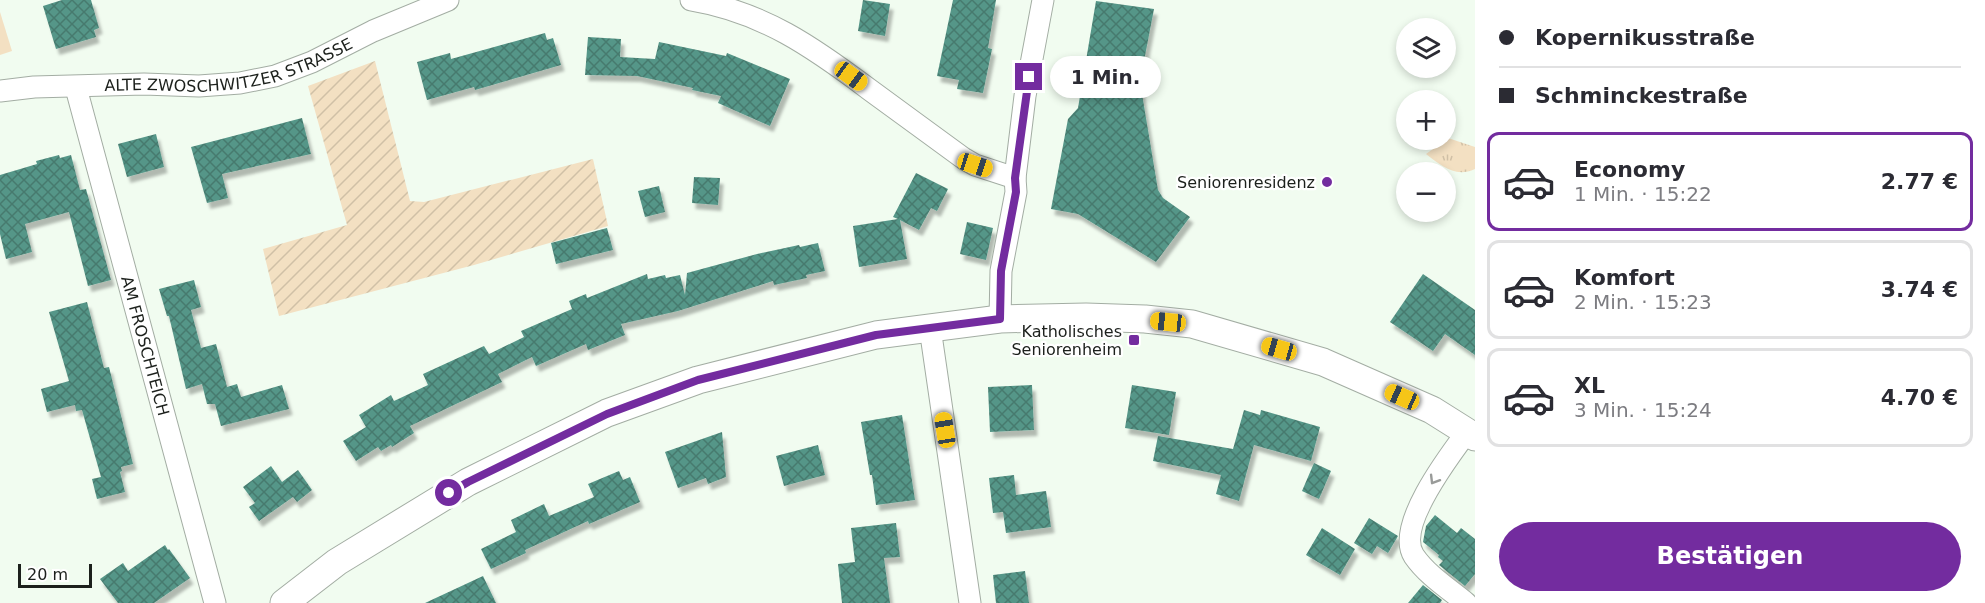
<!DOCTYPE html>
<html lang="de">
<meta charset="utf-8">
<style>
body{margin:0;font-family:"DejaVu Sans",sans-serif;background:#f2f2f3;color:#2b2b33;height:100vh;display:flex;flex-direction:column;font-size:22px;white-space:nowrap}
*{box-sizing:border-box;margin:0}
p{font-size:20px;color:#7c7c81}
.icon{flex:none;width:33px;height:33px;fill:none;stroke:currentColor;stroke-width:2;stroke-linecap:round;stroke-linejoin:round}
.map{position:relative;flex:1;overflow:hidden}
.panel{display:flex;flex-direction:column;background:#fff;width:510px}
.panel>*{flex:none}
.guide{display:grid;align-content:center;height:132px;padding:0 24px;background:#fff}
.controls{position:absolute;left:1396px;top:18px;display:grid;gap:12px}
.controls a{display:grid;place-items:center;width:60px;height:60px;border-radius:50%;background:#fff;box-shadow:0 3px 9px #0003;font-size:30px}
.scale{position:absolute;left:18px;bottom:15px;width:74px;box-sizing:border-box;padding-left:6px;border:3px solid #1c201c;border-top:0;font-size:16px;line-height:21px;white-space:nowrap;color:#1c201c;-webkit-text-stroke:4px #fff;paint-order:stroke}
.end{position:absolute;width:27px;height:27px;margin:-14px;border:8px solid #732c9f;background:#fff;box-shadow:0 0 0 3px #fff}
.from{border-radius:50%}
.bubble{position:absolute;height:42px;border-radius:21px;background:#fff;box-shadow:0 3px 9px #0003;font-size:20px;font-weight:700;line-height:42px;text-align:center}
.car{position:absolute;width:18px;height:36px;margin:-18px -9px;border-radius:8px;box-shadow:0 0 4px 2px #0007;background:linear-gradient(#f5c518 24%,#345 0 40%,#f5c518 0 76%,#345 0 86%,#f5c518 0)}
.guide b{display:flex;align-items:center;gap:21px;height:57px;font-size:22px}
.guide b+b{border-top:2px solid #e1e1e2}
.guide i{width:15px;height:15px;background:#2b2b33}
ul{padding:0;list-style:none}
li{display:flex;align-items:center;gap:18px;height:99px;margin:0 12px 9px;padding:0 12px;border:3px solid #e1e1e2;border-radius:12px}
li div{flex:1}
li b{display:block;font-size:22px}
li em{font-style:normal;font-weight:700}
li.current{border-color:#732c9f}
li>.icon{width:54px;height:54px;stroke-width:1.5}
.primary-button{display:flex;gap:12px;margin-top:auto;padding:12px 24px}
.primary-button a{flex:1;height:69px;border-radius:36px;background:#732c9f;color:#fff;font-size:24px;font-weight:700;line-height:69px;text-align:center}
main{display:flex;flex:1;min-height:0}
.map>svg:first-child{display:block}
.grass{fill:url(#grass-tufts)}
.garden{fill:url(#garden-furrows)}
.pitch{fill:#f3e0c2}
.building{fill:url(#building-cross-hatch);filter:url(#shadow)}
.lines{fill:none;stroke-linecap:round;stroke-linejoin:round}
.minor-casing{stroke:#a3ada3;stroke-width:23}
.tertiary-casing{stroke:#a3ada3;stroke-width:29}
.minor{stroke:#fff;stroke-width:21}
.tertiary{stroke:#fff;stroke-width:27}
.oneway{stroke:#999b99}
.route{stroke:#732c9f;stroke-width:8}
.poi-dot{fill:#732c9f;stroke:#fff;stroke-width:2}
.labels{text-anchor:middle;stroke-width:4.5;stroke-linejoin:round;paint-order:stroke}
.street-label{font-size:16px;fill:#1c201c;stroke:#fff}
.poi-label{font-size:16px;fill:#1c201c;stroke:#fff;text-anchor:end}
</style>
<main>
<div class="map">
<svg width="1475" height="603" viewBox="0 0 1475 603">
<defs>
<pattern id="grass-tufts" width="24" height="20" patternUnits="userSpaceOnUse" patternTransform="scale(1.5)"><rect width="24" height="20" fill="#f3e0c2"/><path d="M3 7l-1-3M5 7V3M7 7l1-3M15 17l-1-3M17 17v-4M19 17l1-3" fill="none" stroke="#d0c0a6"/></pattern>
<pattern id="garden-furrows" width="10" height="10" patternUnits="userSpaceOnUse" patternTransform="scale(1.5)"><rect width="10" height="10" fill="#f3e0c2"/><path d="M-1 1l2-2M0 10L10 0M9 11l2-2" fill="none" stroke="#d0c0a6"/></pattern>
<pattern id="building-cross-hatch" width="8" height="8" patternUnits="userSpaceOnUse" patternTransform="scale(1.5)"><rect width="8" height="8" fill="#559688"/><path d="M0 0l8 8M0 8l8-8" fill="none" stroke="#467a6e"/></pattern>
<filter id="shadow"><feDropShadow dx="3.5" dy="6" stdDeviation="1.5" flood-color="#0004"/></filter>
</defs>
<rect width="100%" height="100%" fill="#f1fcf0"/>
<!-- grass -->
<path class="grass" d="M1448,138l27,9v22c-20,9 -33,-3 -49,-15z"/>
<!-- garden -->
<path class="garden" d="M375,61l35,140 14,1 169,-43 15,67 -134,39 -195,51 -16,-67 84,-24 -39,-139z"/>
<!-- pitch -->
<path class="pitch" d="M0,12l12,39 -12,4z"/>
<!-- building -->
<path class="building" d="M62,0h29l8,28 -5,2 2,7 -40,12 -13,-43z
M863,0l27,4 -5,32 -27,-5z
M953,0h43l-8,48 4,1 -9,44 -26,-4 2,-9 -22,-4z
M1096,1l58,8 -14,73 18,108 5,8 27,19 -34,45 -78,-48 -27,-5 17,-90 10,-11z
M545,33l2,7 6,-2 8,27 -86,25 -1,-3 -47,13 -10,-38 33,-9 1,6z
M588,37l33,2 -1,18 35,2 4,-17 67,14 1,-3 63,26 -20,47 -52,-23 3,-7 -29,-6 1,-2 -56,-12 -52,-1z
M302,118l9,36 -89,20 6,24 -21,5 -16,-56z
M156,134l8,33 -37,10 -9,-33z
M59,155l1,3 11,-3 9,35 6,-1 25,91 -23,6 -19,-74 -44,12 7,28 -26,7 -6,-25v-59l37,-11 -1,-3z
M916,173l32,16 -11,22 -6,-3 -12,22 -19,-10 7,39 -48,8 -6,-41 45,-7 -5,-2z
M694,177l26,1 -2,27 -26,-2z
M659,186l6,26 -20,5 -7,-26z
M967,222l26,6 -7,32 -26,-6z
M607,228l6,22 -57,14 -5,-21z
M818,243l7,28 -19,4 1,3 -33,7 -1,-4 -95,30 -57,13 4,11 -37,15 -2,-6 -50,22 -4,-9 -34,17 4,8 -92,44 4,7 -22,14 -1,-2 -10,6 -3,-4 -22,14 -13,-20 23,-14 -7,-12 32,-20 3,6 34,-16 -5,-11 61,-28 5,8 35,-17 -3,-6 51,-22 -3,-8 17,-7 1,4 60,-24 1,5 17,-4 1,3 14,-3 5,20 2,-22 70,-19 42,-9 1,2z
M1423,274l52,36v45l-30,-21 -12,17 -43,-29z
M194,280l7,27 -10,3 10,38 15,-4 11,43 10,-3 4,13 41,-12 7,24 -68,17 -6,-22h-8l-5,-20 -16,5 -17,-73h-2l-8,-27z
M87,302l17,66 5,-1 24,97 -12,3 1,4 -2,1 5,20 -28,7 -5,-20 9,-2 -19,-67 -6,1 -1,-6 -28,7 -6,-23 28,-8 -20,-69z
M1032,385l2,45 -44,2 -2,-45z
M1132,385l44,7 -7,43 -44,-7z
M1244,410l16,5 1,-5 59,17 -9,34 -57,-16 -15,56 -23,-7 5,-19 -68,-14 5,-25 75,13z
M902,415l13,85 -39,5 -4,-30h-2l-9,-53z
M722,432l4,45 -18,7 -2,-6 -28,10 -13,-36z
M818,445l7,30 -41,11 -8,-30z
M1314,463l17,8 -12,28 -17,-8z
M271,466l11,16 16,-12 14,20 -15,12 -4,-5 -34,24 -10,-14 6,-4 -12,-16z
M619,471l4,9 7,-3 10,25 -51,22 -1,-3 -63,29 1,3 -35,16 -10,-20 35,-17 -5,-12 33,-16 5,12 45,-19 -6,-13z
M1014,475l2,20 30,-4 5,36 -45,6 -3,-21 -10,1 -4,-35z
M1435,515l22,18 4,-5 14,11v35l-10,12 -26,-21 4,-4 -5,-4 1,-2 -16,-13 3,-16z
M1369,518l29,18 -10,17 -11,-7 -5,8 -18,-11z
M896,523l4,34 -16,1 6,45h-48l-4,-39 17,-2 -4,-34z
M1322,528l33,21 -15,26 -34,-20z
M165,545l3,5 1,-1 21,29 -36,25h-36l-18,-24 23,-16 5,8z
M1025,571l4,32h-33l-3,-28z
M483,576l13,27h-71z
M1423,585l19,15 -2,3h-32z"/>
<g class="lines">
<defs>
<g id="minor">
<path d="M691,0c72,12 122,47 179,90 31,23 62,45 93,68l12,7 40,13"/>
<path id="s1" d="M76,88l139,515"/>
<path id="s2" d="M0,91l34,-4 110,-3 55,2 41,-3 35,-7 37,-14 61,-31 75,-31"/>
<path d="M1000,319l1,-48 15,-79 -1,-14 10,-82 18,-96"/>
<path d="M930,328l40,275"/>
<path d="M1466,603c-17,-14 -39,-28 -52,-47 -19,-29 35,-100 53,-124"/>
</g>
<path id="tertiary" d="M284,603l53,-41 131,-80 139,-69 91,-33 178,-45 54,-7 70,-9 86,-2 59,2 47,5 131,38 109,48 43,27"/>
</defs>
<!-- minor casing -->
<use href="#minor" class="minor-casing"/>
<!-- tertiary casing -->
<use href="#tertiary" class="tertiary-casing"/>
<!-- minor -->
<use href="#minor" class="minor"/>
<!-- tertiary -->
<use href="#tertiary" class="tertiary"/>
</g>
<!-- one-way arrows -->
<defs><path id="oneway-chevron" d="M-2-3.5L2.5 0L-2 3.5" fill="none" stroke-width="1.6" stroke-linecap="round" stroke-linejoin="round" transform="scale(1.5)"/></defs>
<use class="oneway" href="#oneway-chevron" transform="translate(1434 480) rotate(121)"/>
<g class="lines">
<!-- route -->
<path class="route" d="M449,493l19,-11 139,-68 91,-34 178,-45 124,-16 1,-48 15,-79 -1,-14 14,-101"/>
</g>
<!-- markers -->
<g class="poi-dot">
<circle cx="1327" cy="182" r="6"/>
<rect x="1128" y="334" width="12" height="12" rx="3"/>
</g>
<g class="labels">
<!-- street labels -->
<g class="street-label">
<text dy="6" stroke="none"><textPath href="#s2" startOffset="232">ALTE ZWOSCHWITZER STRASSE</textPath></text>
<text dy="6" stroke="none"><textPath href="#s1" startOffset="267">AM FROSCHTEICH</textPath></text>
</g>
<!-- poi labels -->
<g class="poi-label">
<text x="1315" y="188">Seniorenresidenz</text>
<text x="1122" y="337">Katholisches<tspan x="1122" dy="18">Seniorenheim</tspan></text>
</g>
</g>
</svg>
<div class="controls">
<a><svg class="icon" aria-label="layers" viewBox="0 0 24 24"><path d="M12 4l9 5-9 5-9-5zM3 14l9 5 9-5"/></svg></a>
<a>+</a>
<a>−</a>
</div>
<div class="scale">20 m</div>
<i class="end from" style="left:449px;top:493px"></i>
<i class="end" style="left:1029px;top:77px"></i>
<div class="bubble" style="left:1050px;top:56px;width:111px">1 Min.</div>
<i class="car" style="left:851px;top:76px;rotate:126deg"></i>
<i class="car" style="left:975px;top:165px;rotate:108deg"></i>
<i class="car" style="left:1168px;top:322px;rotate:276deg"></i>
<i class="car" style="left:1279px;top:349px;rotate:286deg"></i>
<i class="car" style="left:1402px;top:397px;rotate:294deg"></i>
<i class="car" style="left:945px;top:430px;rotate:351deg"></i>
</div>
<section class="panel">
<div class="guide">
<b><i class="from"></i>Kopernikusstraße</b>
<b><i></i>Schminckestraße</b>
</div>
<ul>
<li class="current"><svg class="icon" aria-label="car" viewBox="0 0 24 24"><path d="M5 17H2v-5l4-1 3-4h7l3 4 3 1v5h-3M9 17h6M6 11h13"/><circle cx="7" cy="17" r="2"/><circle cx="17" cy="17" r="2"/></svg><div><b>Economy</b><p>1 Min. · 15:22</p></div><em>2.77 €</em></li>
<li><svg class="icon" aria-label="car" viewBox="0 0 24 24"><path d="M5 17H2v-5l4-1 3-4h7l3 4 3 1v5h-3M9 17h6M6 11h13"/><circle cx="7" cy="17" r="2"/><circle cx="17" cy="17" r="2"/></svg><div><b>Komfort</b><p>2 Min. · 15:23</p></div><em>3.74 €</em></li>
<li><svg class="icon" aria-label="car" viewBox="0 0 24 24"><path d="M5 17H2v-5l4-1 3-4h7l3 4 3 1v5h-3M9 17h6M6 11h13"/><circle cx="7" cy="17" r="2"/><circle cx="17" cy="17" r="2"/></svg><div><b>XL</b><p>3 Min. · 15:24</p></div><em>4.70 €</em></li>
</ul>
<div class="primary-button"><a>Bestätigen</a></div>
</section>
</main>
